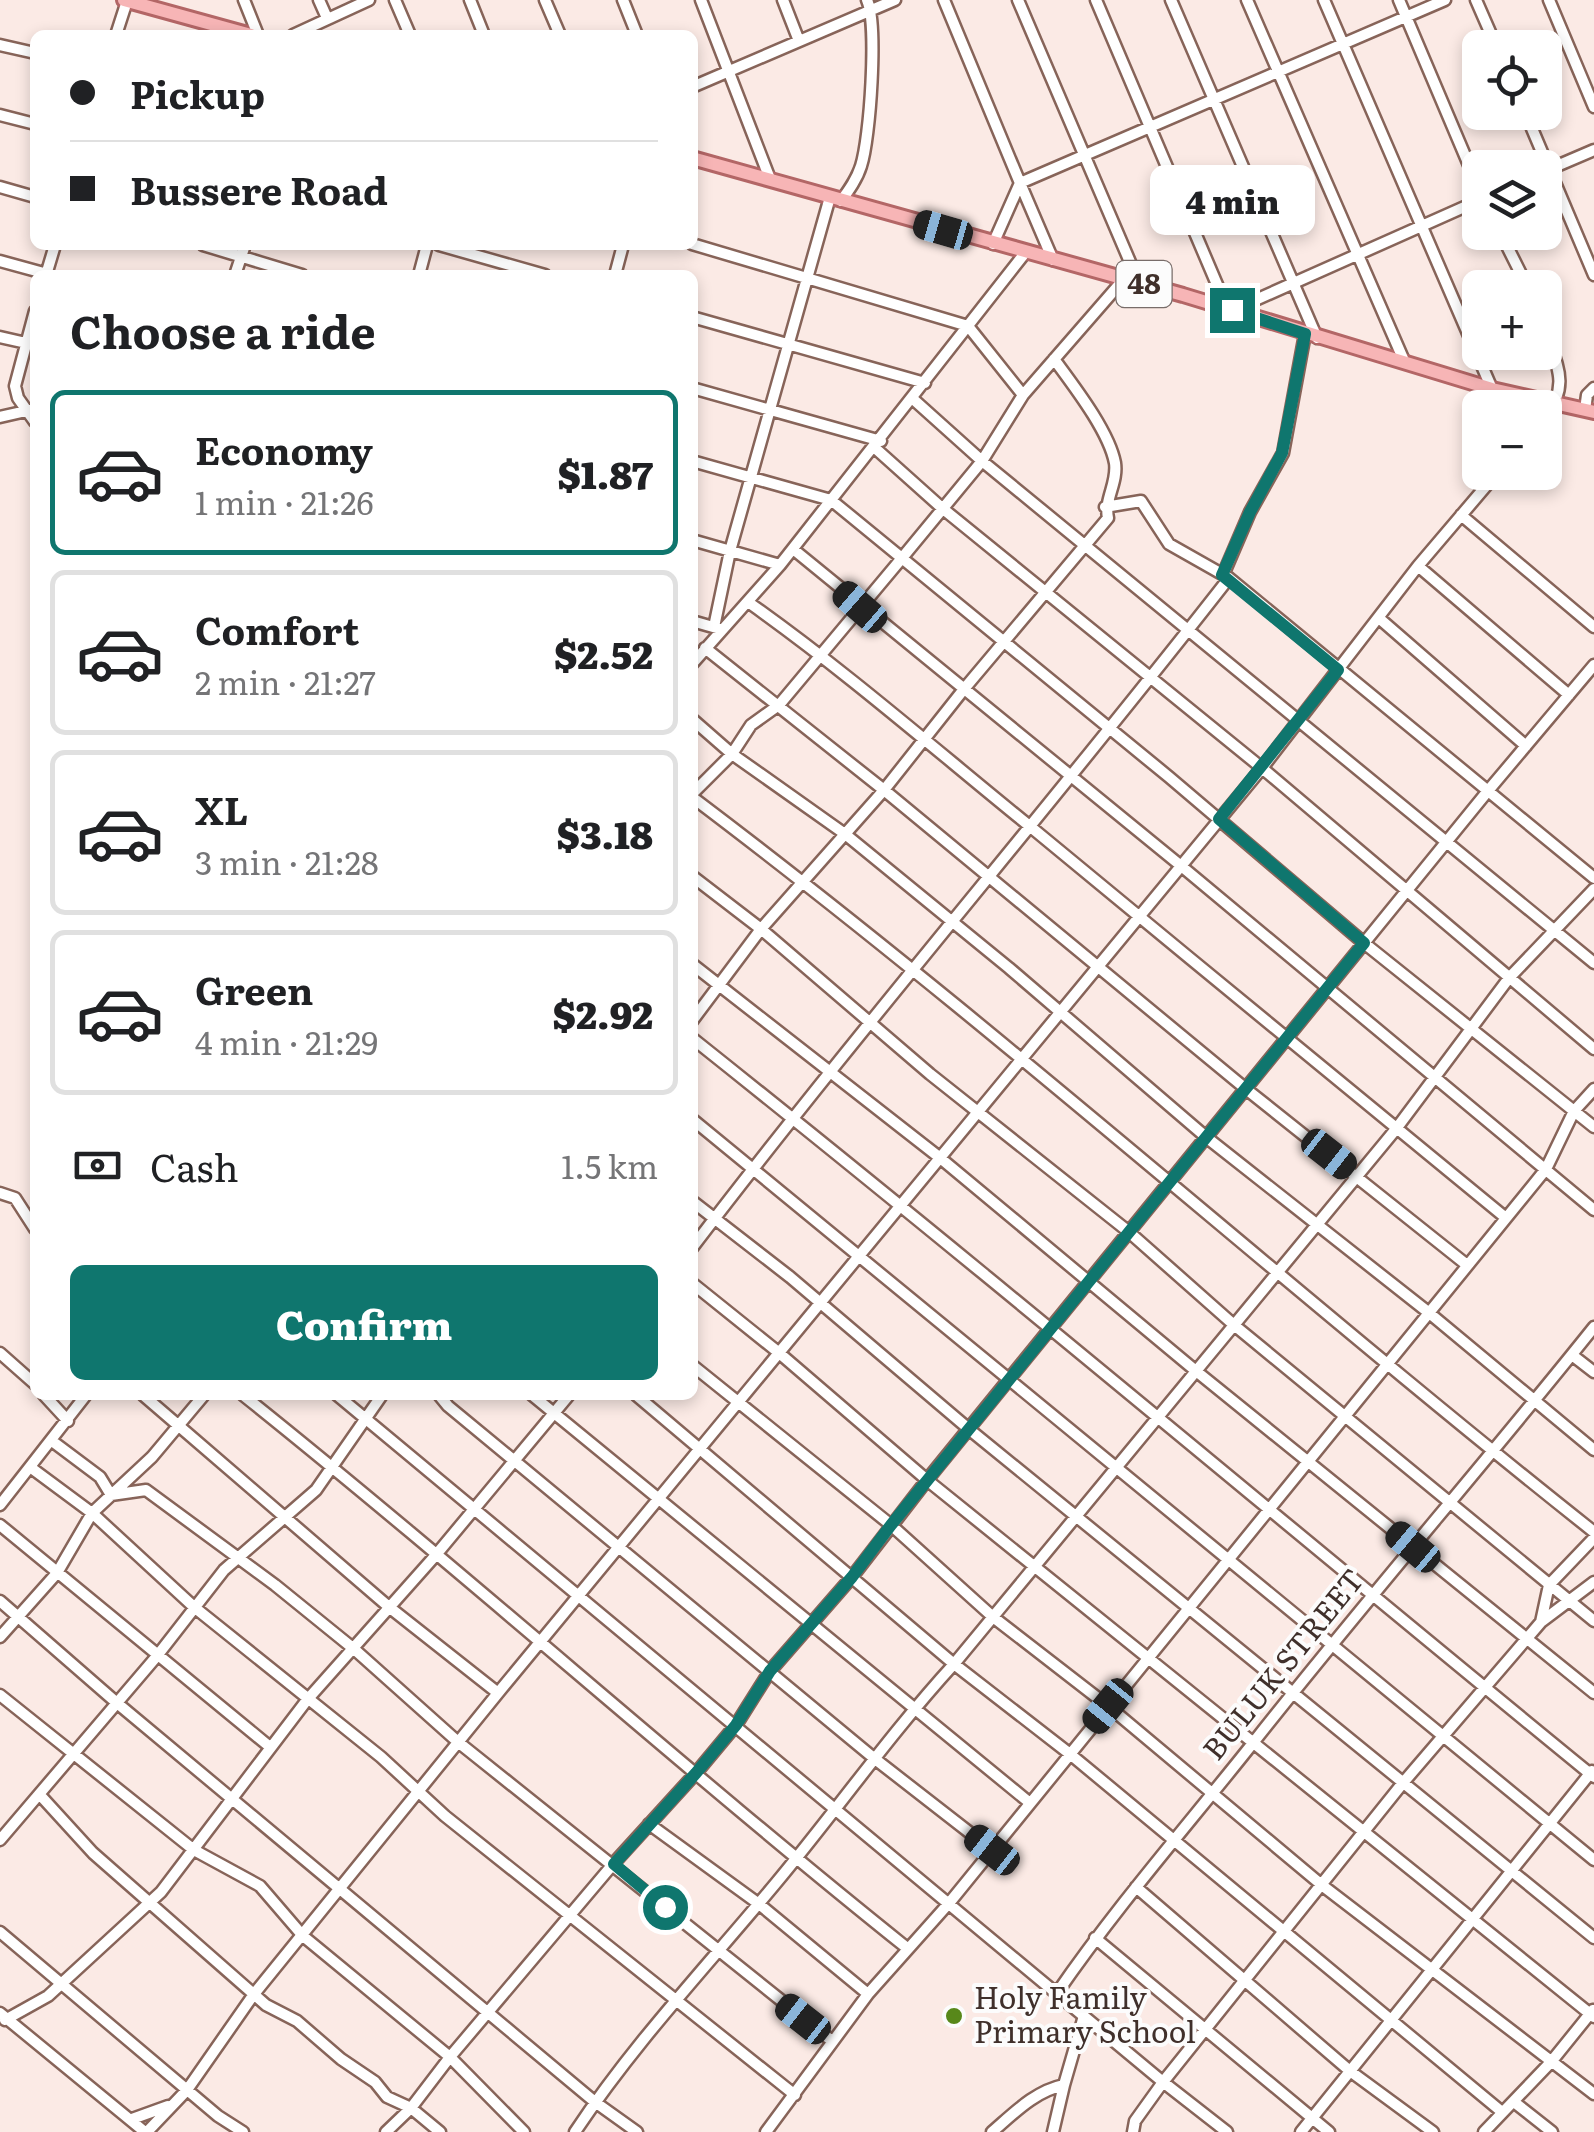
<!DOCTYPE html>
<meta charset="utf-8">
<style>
body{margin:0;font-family:Literata,serif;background:#f2f2f2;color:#202124;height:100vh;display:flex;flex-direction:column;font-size:38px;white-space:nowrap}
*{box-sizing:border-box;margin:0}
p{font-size:32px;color:#757577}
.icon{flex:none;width:55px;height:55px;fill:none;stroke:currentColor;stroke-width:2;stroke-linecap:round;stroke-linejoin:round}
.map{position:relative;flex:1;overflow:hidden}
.drawer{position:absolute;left:30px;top:270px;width:668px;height:1130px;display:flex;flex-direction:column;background:#fff;border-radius:15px;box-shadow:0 5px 15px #0003}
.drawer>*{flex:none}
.guide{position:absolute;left:30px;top:30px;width:668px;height:220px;border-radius:15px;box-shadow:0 5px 15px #0003;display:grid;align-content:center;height:220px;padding:0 40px;background:#fff}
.controls{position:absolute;left:1462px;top:30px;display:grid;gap:20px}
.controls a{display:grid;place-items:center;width:100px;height:100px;border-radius:15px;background:#fff;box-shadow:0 5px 15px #0003;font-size:50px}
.end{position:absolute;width:45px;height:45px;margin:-22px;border:12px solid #0f766e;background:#fff;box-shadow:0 0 0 5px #fff}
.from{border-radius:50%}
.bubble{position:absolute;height:70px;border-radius:15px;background:#fff;box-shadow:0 5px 15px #0003;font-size:32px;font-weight:800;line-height:70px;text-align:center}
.car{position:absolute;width:30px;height:60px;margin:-30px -15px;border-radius:12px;box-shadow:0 0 8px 2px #0007;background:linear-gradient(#222 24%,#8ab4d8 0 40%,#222 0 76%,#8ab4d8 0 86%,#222 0)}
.guide b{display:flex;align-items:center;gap:35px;height:95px;font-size:38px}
.guide b+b{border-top:2px solid #e0e0e0}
.guide i{width:25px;height:25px;background:#202124}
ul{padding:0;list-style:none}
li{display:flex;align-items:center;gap:30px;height:165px;margin:0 20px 15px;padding:0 20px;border:5px solid #e0e0e0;border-radius:15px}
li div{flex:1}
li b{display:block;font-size:38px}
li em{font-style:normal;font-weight:800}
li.selected{border-color:#0f766e}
li>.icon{width:90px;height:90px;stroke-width:1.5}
h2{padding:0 40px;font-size:45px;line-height:120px}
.pay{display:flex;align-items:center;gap:25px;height:110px;padding:0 40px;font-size:38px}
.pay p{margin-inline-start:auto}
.cta{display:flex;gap:20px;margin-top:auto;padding:20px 40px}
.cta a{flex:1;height:115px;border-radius:15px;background:#0f766e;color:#fff;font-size:40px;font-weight:800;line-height:115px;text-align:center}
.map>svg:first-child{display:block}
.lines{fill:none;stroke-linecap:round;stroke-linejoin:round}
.minor-casing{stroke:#876459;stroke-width:15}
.major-casing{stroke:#b36666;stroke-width:18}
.minor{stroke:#fff;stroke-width:10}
.major{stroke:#f7b5b6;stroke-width:12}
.route{stroke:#0f766e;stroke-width:12}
.poi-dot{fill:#58881a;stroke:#fcfcfc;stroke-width:4}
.labels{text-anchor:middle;stroke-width:8;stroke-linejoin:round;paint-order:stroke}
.shield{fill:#fcfcfc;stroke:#786d6a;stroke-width:2.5}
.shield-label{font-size:28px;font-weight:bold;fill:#40302b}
.street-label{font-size:30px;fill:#40302b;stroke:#fcfcfc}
.poi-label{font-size:30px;fill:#40302b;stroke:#fcfcfc;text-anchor:start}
</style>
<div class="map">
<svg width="1594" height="2132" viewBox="0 0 1594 2132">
<rect width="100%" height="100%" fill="#fbeae5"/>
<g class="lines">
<defs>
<path id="minor" d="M244,0l14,35
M319,0l8,18
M395,0l15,35
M470,0l14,35
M545,0l15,35
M623,0l14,35
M701,0l69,179
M783,0l16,41
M944,0l76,183 -27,61
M1018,0l121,283
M1096,0l131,308
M1171,0l146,338
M1247,0l158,363
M1324,0l168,389
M1399,0l81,191
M1476,0l21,48
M1549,0l45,107
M116,35l11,-34
M293,35l76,-35
M0,45l35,8
M692,87l203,-87
M1525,112l69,163
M0,115l35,9
M1545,171l49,-21
M0,187l35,10
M841,201c8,-11 16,-22 20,-35 9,-27 17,-141 6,-166
M1500,232l28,56
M692,244l276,82 55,69 -41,66 -80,97 -123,147 -28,20 -19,29 -40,40
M203,245l99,30
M439,245l106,30
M1053,260l-33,-77 425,-183
M0,261l51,14
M46,275l9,-30
M235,275l10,-30
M419,275l8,-30
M615,275l8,-30
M1233,310l247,-110
M35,311l-20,75 3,12 17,24
M692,317l233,66
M1545,329c11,35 26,56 0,88
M0,337l35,8
M692,388l189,53
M1023,395l101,-116
M913,399l69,62 612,502
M1585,410l2,-15 7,-7
M0,417l35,-8
M875,448l67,60 320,260 332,281
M692,461l139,39 338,277 195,166 230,184
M1105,507l36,-6 28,43 60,34 365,300
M1461,515l133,112
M692,540l88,25
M793,549l387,316 414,345
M1418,566l151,129
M1223,575l27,-63 33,-59 22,-119
M748,602c99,70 190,150 284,226 158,130 315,261 474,390
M1380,619l146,127
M692,621l28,8
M714,627l16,-76 100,-354
M705,648l179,142 362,299 221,176
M692,664l88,-99 245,-312
M692,719l40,35 113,80 164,134 197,169 222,175 166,138
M692,797c310,234 598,494 902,735
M692,876l69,53 169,145 199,158 105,93 360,296
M692,964l247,193 257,214 398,322
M692,1021l69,-92 123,-139 80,-101 144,-171c-4,-19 10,-35 7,-55 -6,-32 -42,-78 -61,-104
M692,1038c304,242 601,493 902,739
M692,1119l902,741
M0,1193l15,5 20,31
M692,1201l98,76 180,153 624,508
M692,1248c174,-228 361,-444 537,-670
M692,1283l86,69 149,128 667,537
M0,1353l35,31
M1572,1355l22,17
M692,1365l199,160 102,92 115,89 215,180 271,208
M44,1395l24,26
M143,1395l246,212 109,86
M243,1395c225,180 439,373 664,553
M337,1395l826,687 64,50
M439,1395l9,11 427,353 117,91
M532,1395l498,408
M636,1395l318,269 116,90 432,358
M52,1441l48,36 11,18 35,-5 129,95 79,64 104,93 374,299
M30,1467l62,46 102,94 187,150 64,59 350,279
M0,1505l86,-110
M0,1525l270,222
M0,1601l117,102 478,399 42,30
M1541,1622l53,-40
M0,1637l57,-64 35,-60 60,-56 52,-62
M0,1695l194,155 66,36 43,50 147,121 74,75
M40,1795l53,58 173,152 31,16 44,38 34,23 12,15 24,11 29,24
M649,1824l110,80 109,90
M0,1840l157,-184 67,-86 92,-80 66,-95
M1136,1887l214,184 83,61
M0,1932l218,184 25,16
M1095,1938l234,194
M1057,1993c60,-87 130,-167 196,-250 111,-141 229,-276 341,-416
M0,2013l145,119
M5,2020l43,-24 113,-104 146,-192 128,-144 134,-161
M1514,2102l38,30
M132,2119l36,-13
M147,2132l40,-42 67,-96 244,-301 764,-925 156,-202 80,-94
M386,2132l25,-24 39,-51 164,-194 82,-90 40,-48 34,-54 82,-94 75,-97 560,-688 107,-127
M575,2132c59,-89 133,-167 201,-249 60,-72 114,-149 178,-219l442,-535 113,-151 85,-89
M766,2132l102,-138 82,-92 596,-733 28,-58 20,-22
M992,2132c22,-19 43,-41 72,-47l20,-69
M1053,2132l11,-47
M1133,2132l2,-11 28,-39 239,-298 139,-162 8,-37 45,-47
M1301,2132l291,-361
M1484,2132l67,-70 42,-52"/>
<path id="major" d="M124,0l127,35
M692,158l491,137 309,94 102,23"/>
</defs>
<!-- minor casing -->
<use href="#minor" class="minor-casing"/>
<!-- major casing -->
<use href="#major" class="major-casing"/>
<!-- minor -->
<use href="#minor" class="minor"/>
<!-- major -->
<use href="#major" class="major"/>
</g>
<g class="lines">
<!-- route -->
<path class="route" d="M665,1907l-51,-43 82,-91 40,-48 34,-54 82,-94 39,-52 473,-582 -145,-124 119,-149 -116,-95 28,-63 32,-59 23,-119 -73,-24"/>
</g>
<!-- markers -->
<circle class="poi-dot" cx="954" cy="2016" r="10"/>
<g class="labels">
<!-- shield labels -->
<rect class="shield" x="1116.5" y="261" width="55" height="46" rx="8"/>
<g class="shield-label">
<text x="1144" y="294">48</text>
</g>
<!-- street labels -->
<g class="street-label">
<text transform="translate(1284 1665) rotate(-51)" y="10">BULUK STREET</text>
</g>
<!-- poi labels -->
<g class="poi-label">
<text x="974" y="2009">Holy Family<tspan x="974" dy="34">Primary School</tspan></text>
</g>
</g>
</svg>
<div class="controls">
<a><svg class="icon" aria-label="locate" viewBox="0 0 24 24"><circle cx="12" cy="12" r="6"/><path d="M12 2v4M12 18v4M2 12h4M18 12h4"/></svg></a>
<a><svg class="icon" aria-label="layers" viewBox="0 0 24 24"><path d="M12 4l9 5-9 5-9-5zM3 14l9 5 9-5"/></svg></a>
<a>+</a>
<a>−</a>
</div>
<i class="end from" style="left:665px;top:1907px"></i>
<i class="end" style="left:1232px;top:310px"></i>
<div class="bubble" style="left:1150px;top:165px;width:165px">4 min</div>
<i class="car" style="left:943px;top:230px;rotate:286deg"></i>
<i class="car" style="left:860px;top:607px;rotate:311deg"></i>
<i class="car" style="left:1329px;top:1154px;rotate:128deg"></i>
<i class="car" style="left:1413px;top:1547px;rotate:310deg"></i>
<i class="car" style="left:1108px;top:1706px;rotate:219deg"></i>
<i class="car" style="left:992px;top:1850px;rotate:308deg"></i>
<i class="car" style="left:803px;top:2019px;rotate:308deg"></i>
<div class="guide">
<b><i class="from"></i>Pickup</b>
<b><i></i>Bussere Road</b>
</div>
<section class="drawer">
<h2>Choose a ride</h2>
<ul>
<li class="selected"><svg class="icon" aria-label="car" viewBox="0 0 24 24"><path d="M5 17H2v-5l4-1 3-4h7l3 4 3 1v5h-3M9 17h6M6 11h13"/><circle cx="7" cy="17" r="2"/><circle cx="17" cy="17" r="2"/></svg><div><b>Economy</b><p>1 min · 21:26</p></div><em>$1.87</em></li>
<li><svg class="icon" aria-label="car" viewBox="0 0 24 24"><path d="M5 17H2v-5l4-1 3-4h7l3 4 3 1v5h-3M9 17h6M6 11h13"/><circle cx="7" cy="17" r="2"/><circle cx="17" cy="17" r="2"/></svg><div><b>Comfort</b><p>2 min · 21:27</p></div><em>$2.52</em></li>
<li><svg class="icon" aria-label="car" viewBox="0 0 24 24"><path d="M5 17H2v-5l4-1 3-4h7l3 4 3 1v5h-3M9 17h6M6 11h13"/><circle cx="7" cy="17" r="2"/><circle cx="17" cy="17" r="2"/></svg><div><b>XL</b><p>3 min · 21:28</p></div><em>$3.18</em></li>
<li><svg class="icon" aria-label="car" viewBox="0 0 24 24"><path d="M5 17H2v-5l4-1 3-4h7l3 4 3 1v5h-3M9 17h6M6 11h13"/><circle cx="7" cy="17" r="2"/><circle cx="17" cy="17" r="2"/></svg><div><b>Green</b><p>4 min · 21:29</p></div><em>$2.92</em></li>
</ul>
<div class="pay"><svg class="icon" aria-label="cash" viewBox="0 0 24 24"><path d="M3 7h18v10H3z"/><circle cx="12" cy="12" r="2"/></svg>Cash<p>1.5 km</p></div>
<div class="cta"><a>Confirm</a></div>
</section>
</div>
